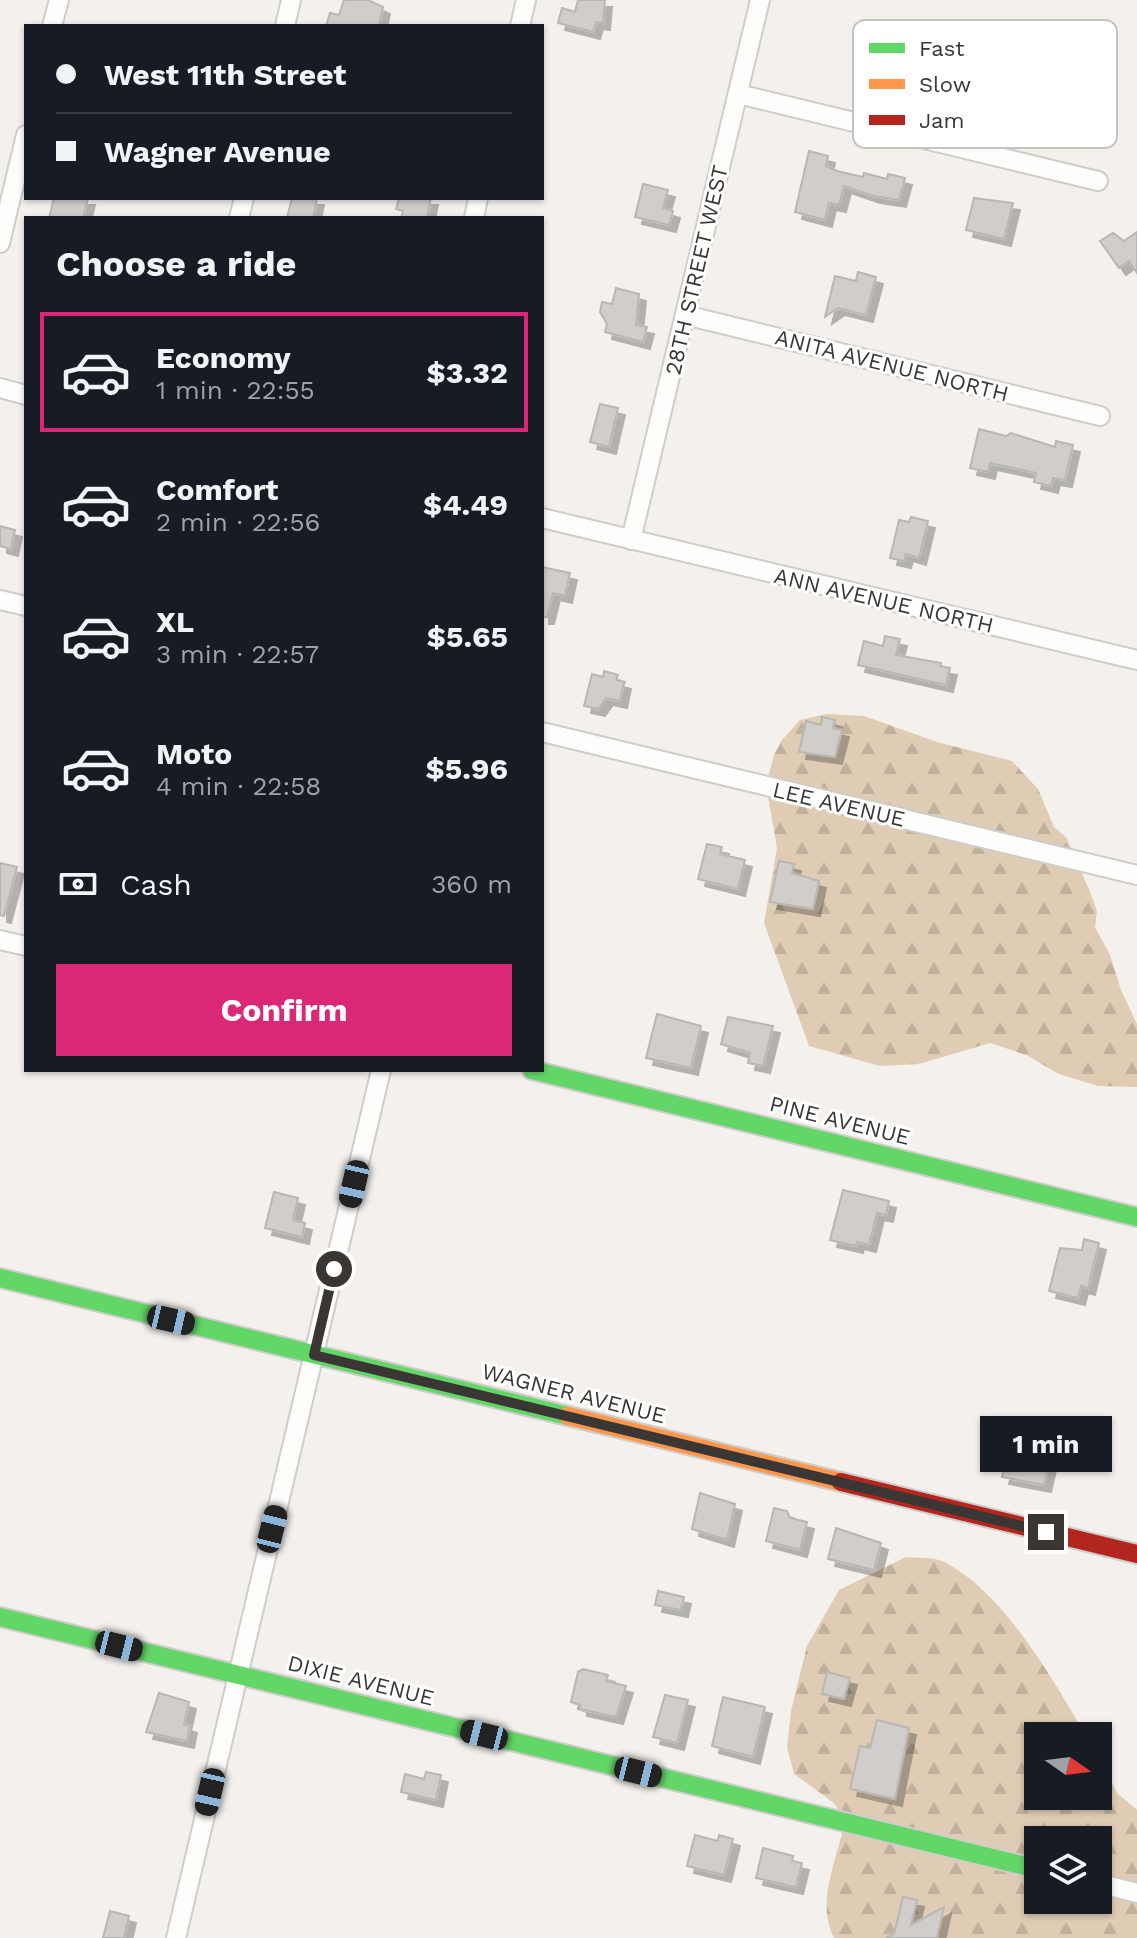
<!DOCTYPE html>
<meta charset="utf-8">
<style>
body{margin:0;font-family:"Work Sans",sans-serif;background:#242831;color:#f1f3f6;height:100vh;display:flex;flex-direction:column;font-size:30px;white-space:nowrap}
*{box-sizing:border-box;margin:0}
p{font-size:26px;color:#9ea1a6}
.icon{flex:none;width:44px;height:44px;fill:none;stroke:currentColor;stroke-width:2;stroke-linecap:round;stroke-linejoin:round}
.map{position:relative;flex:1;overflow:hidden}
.drawer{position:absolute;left:24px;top:216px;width:520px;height:856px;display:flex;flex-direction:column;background:#171b24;border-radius:0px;box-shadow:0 2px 6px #0004}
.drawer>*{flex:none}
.top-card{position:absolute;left:24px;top:24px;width:520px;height:176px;border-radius:0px;box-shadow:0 2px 6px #0004;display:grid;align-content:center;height:176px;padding:0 32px;background:#171b24}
.needle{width:52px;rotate:104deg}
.tools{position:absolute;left:1024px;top:1722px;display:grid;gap:16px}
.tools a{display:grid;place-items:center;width:88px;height:88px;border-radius:0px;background:#171b24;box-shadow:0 2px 6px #0004;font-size:40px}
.end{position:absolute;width:36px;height:36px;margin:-18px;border:10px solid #393634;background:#fff;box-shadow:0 0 0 4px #fff}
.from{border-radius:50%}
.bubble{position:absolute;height:56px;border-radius:0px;background:#171b24;box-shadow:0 2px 6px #0004;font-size:26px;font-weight:700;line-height:56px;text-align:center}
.car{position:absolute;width:24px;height:48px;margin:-24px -12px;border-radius:10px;box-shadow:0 0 6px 2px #0007;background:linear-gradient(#222 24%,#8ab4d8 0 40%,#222 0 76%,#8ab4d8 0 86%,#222 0)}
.top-card b{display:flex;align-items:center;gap:28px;height:76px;font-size:30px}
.top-card b+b{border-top:2px solid #363941}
.top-card i{width:20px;height:20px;background:#f1f3f6}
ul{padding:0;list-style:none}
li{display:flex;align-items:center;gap:24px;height:120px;margin:0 16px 12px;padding:0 16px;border:4px solid transparent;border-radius:0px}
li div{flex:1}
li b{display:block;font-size:30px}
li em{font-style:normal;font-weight:700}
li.active{border-color:#db2777}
li>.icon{width:72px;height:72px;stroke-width:1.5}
h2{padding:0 32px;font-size:36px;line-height:96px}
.pay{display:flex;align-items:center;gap:20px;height:88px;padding:0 32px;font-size:30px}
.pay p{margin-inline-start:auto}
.action{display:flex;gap:16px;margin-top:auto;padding:16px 32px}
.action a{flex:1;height:92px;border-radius:0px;background:#db2777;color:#fff;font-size:32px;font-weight:700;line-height:92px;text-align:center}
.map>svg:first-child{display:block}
.forest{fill:url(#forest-firs);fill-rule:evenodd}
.building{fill:#d0cdca;stroke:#b9b7b4;stroke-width:2;filter:url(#shadow)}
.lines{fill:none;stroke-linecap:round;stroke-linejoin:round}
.street-casing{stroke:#cfcdca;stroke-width:22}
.fast-casing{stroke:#cfcdca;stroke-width:22}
.slow-casing{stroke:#cfcdca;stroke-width:22}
.jam-casing{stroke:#cfcdca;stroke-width:22}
.street{stroke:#fdfdfc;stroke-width:18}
.fast{stroke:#63d668;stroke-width:18}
.slow{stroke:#ff974d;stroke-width:18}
.jam{stroke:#b3261e;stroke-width:18}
.route{stroke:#393634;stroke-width:10}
.labels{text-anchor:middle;stroke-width:6;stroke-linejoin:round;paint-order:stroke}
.street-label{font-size:22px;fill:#393634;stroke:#fff}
.key{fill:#fff;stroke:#c4c3c2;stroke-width:2}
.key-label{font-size:22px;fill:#393634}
</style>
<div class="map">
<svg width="1137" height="1938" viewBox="0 0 1137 1938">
<defs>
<pattern id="forest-firs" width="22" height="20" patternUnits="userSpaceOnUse" patternTransform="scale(2)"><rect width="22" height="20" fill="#e0ccb4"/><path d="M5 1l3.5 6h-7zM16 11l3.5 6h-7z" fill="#c1b09b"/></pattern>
<filter id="shadow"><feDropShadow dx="7" dy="7" stdDeviation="0" flood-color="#0004"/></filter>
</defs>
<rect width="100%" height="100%" fill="#f4f1ed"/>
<!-- forest -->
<path class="forest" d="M827,714l37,2 73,26 75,19 26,28 16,38 12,10 24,55 7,19 -2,16 15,28 11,35 16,34v63l-39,-1 -39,-12 -33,-19 -36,-12 -71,21 -39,2 -71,-20 -45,-123 13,-75 -11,-63 8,-30 8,-15 18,-20z
M906,1557c10,1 26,0 36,4 61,29 111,119 144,175h-48v60h60v-39l19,36 20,17v128h-303c-19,-36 4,-80 11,-118l-11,-17 -40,-29 -7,-27 4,-36 16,-65 32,-56zM1038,1840h60v60h-60z"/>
<!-- building -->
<path class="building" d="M344,0h24l15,7 -4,19h-53l4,-13 9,2z
M578,0h27l-2,23 -7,-1 -3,10 -35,-9 4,-15 13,4z
M809,151l19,5 -2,10 11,5 26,6 1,-4 23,6 1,-5 17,4 -6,22 -26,-4 -29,-10 -5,19 -10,-2 -4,17 -30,-8z
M643,184l25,6 -5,18 10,3 -4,14 -34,-8z
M54,198h34l-5,20h-34z
M292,198h25l-4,20h-26z
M399,198h32l-4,20h-26l2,-7 -7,-2z
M974,198l39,5 -9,36 -38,-9z
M1137,232v41l-8,-12 -10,7 -19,-27 13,-8 11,8z
M858,272l18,5 -10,38 -28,-7 -13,9 10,-41 21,5z
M616,288l23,6 -3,31 11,2 -4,15 -38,-10 2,-8 -7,-12 2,-10 10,2z
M600,404l18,4 -9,39 -19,-5z
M979,429l27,7 5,-3 44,14 1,-6 17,4 -8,35 -12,-2 -2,8 -17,-4 2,-9 -46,-10 -2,9 -18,-4z
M911,517l17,4 -9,37 -13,-4 -2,7 -14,-3 9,-38 10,2z
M0,526l15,4 -4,19 -11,-3z
M542,567l28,6 -5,23 -12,-3 -6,24h-5z
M885,636l15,3 -4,16 45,8 -1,3 10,2 -4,17 -88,-20 6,-24 19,5z
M604,671l14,4 -2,5 8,2 -4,19 -14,-3 -8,11 -14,-3 8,-32 11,3z
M822,717l13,3 -2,8 9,2 -7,27 -36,-5 7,-31 15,4z
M707,844l15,3 -2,7 25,6 -7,29 -40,-10z
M779,861l15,3 -2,9 27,8 -6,28 -43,-7z
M0,863l17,4 -13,49 -4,-1z
M657,1014l44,12 -10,42 -45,-10z
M728,1017l45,9 -10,40 -15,-3 2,-10 -29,-9z
M843,1190l46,11 -3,14 -9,-2 -8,32 -12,-3 -1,4 -26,-6z
M274,1192l24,6 -5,22 12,3 -3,14 -37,-9z
M1084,1239l15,4 -11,45 -7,-2 -3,12 -29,-7 11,-43 22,2z
M1013,1434l17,5 -2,10 23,6 -7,30 -42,-8z
M700,1493l35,11 -8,36 -35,-11z
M774,1508l13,3 3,7 17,4 -7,28 -34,-9z
M836,1528l45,15 -7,27 -46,-11z
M658,1591l26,6 -3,13 -26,-5z
M583,1669l25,6 -2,6 20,5 -10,31 -36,-8v-4l-9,-3 7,-30z
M827,1672l23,6 -6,21 -22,-5z
M159,1693l30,9 -5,22 6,2 -3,15 -41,-9z
M665,1695l23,5 -11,43 -24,-6z
M723,1697l42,10 -12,50 -41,-11z
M877,1720l32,8 -14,71 -45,-10 10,-43 10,2z
M426,1772l15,3 -5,25 -35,-8 4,-18 19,5z
M695,1835l23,6 1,-6 14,4 -9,36 -37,-9z
M763,1848l30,8 -1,5 10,2 -6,24 -40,-9z
M903,1897l14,3 -6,25 33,-18 -7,31h-51l8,-4z
M110,1911l19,5 -5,22h-21z"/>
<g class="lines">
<defs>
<path id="street" d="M52,26l7,-26
M285,26l6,-26
M520,26l6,-26
M738,94l360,87
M239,218l5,-20
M474,218l4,-20
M0,243l26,-108
M685,315l415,101
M0,388l26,7
M542,518l595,142
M631,540l129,-540
M0,600l26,6
M542,732l595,143
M0,940l26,6
M1098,1883l39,10
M176,1938l205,-868"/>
<path id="fast" d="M532,1070l605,147
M0,1278l568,138
M0,1617l1038,252"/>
<path id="slow" d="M568,1416l273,66"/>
<path id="jam" d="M841,1482l296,72"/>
</defs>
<!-- street casing -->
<use href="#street" class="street-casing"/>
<!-- fast casing -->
<use href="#fast" class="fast-casing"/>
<!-- slow casing -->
<use href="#slow" class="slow-casing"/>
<!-- jam casing -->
<use href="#jam" class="jam-casing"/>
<!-- street -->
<use href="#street" class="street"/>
<!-- fast -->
<use href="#fast" class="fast"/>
<!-- slow -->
<use href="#slow" class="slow"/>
<!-- jam -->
<use href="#jam" class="jam"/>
</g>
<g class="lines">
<!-- route -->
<path class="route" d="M334,1269l-20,86 732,177"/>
</g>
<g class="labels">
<!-- street labels -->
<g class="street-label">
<text transform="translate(696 270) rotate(-77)" y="8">28TH STREET WEST</text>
<text transform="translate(892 365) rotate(14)" y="8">ANITA AVENUE NORTH</text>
<text transform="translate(884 600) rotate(13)" y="8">ANN AVENUE NORTH</text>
<text transform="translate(839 804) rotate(13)" y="8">LEE AVENUE</text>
<text transform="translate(840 1120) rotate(14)" y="8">PINE AVENUE</text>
<text transform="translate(574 1393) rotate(14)" y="8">WAGNER AVENUE</text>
<text transform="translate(361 1680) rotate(14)" y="8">DIXIE AVENUE</text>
</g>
</g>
<!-- legend -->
<rect x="853" y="20" width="264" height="128" rx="12" class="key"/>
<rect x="869" y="43" width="36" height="10" fill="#63d668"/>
<rect x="869" y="79" width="36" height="10" fill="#ff974d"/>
<rect x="869" y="115" width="36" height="10" fill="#b3261e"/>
<g class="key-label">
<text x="919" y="56">Fast</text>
<text x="919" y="92">Slow</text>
<text x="919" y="128">Jam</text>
</g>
</svg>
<div class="tools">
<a><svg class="needle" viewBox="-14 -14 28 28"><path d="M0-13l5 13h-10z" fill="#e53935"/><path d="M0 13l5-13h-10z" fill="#9ea1a6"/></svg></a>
<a><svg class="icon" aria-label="layers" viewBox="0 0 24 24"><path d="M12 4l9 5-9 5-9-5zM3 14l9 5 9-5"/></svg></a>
</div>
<i class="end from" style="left:334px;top:1269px"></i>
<i class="end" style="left:1046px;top:1532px"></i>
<div class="bubble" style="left:980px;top:1416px;width:132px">1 min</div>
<i class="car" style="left:354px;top:1184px;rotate:193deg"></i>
<i class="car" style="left:171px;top:1320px;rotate:103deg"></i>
<i class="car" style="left:272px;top:1529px;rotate:14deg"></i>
<i class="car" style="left:119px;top:1646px;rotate:104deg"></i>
<i class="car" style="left:484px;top:1735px;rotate:284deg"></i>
<i class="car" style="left:638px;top:1772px;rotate:104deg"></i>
<i class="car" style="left:210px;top:1792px;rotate:193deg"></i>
<div class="top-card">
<b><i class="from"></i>West 11th Street</b>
<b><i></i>Wagner Avenue</b>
</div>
<section class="drawer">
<h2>Choose a ride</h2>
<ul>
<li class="active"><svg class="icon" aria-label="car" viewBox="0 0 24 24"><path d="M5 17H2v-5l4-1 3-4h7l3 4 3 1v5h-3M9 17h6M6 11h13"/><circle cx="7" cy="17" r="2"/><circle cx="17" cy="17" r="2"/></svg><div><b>Economy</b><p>1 min · 22:55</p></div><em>$3.32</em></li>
<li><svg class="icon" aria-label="car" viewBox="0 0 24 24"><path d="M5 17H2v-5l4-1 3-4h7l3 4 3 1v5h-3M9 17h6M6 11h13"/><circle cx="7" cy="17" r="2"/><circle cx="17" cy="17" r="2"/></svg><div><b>Comfort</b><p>2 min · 22:56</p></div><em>$4.49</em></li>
<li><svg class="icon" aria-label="car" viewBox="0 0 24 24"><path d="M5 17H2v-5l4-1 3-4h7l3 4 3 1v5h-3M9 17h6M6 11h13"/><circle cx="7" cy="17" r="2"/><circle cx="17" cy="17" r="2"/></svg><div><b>XL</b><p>3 min · 22:57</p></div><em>$5.65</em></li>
<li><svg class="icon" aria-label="car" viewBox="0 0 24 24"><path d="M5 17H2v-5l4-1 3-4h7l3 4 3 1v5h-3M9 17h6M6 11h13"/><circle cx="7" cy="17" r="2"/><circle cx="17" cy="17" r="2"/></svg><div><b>Moto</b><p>4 min · 22:58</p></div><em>$5.96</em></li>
</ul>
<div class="pay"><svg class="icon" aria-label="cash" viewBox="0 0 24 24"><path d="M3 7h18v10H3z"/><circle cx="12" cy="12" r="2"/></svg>Cash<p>360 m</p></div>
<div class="action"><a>Confirm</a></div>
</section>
</div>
